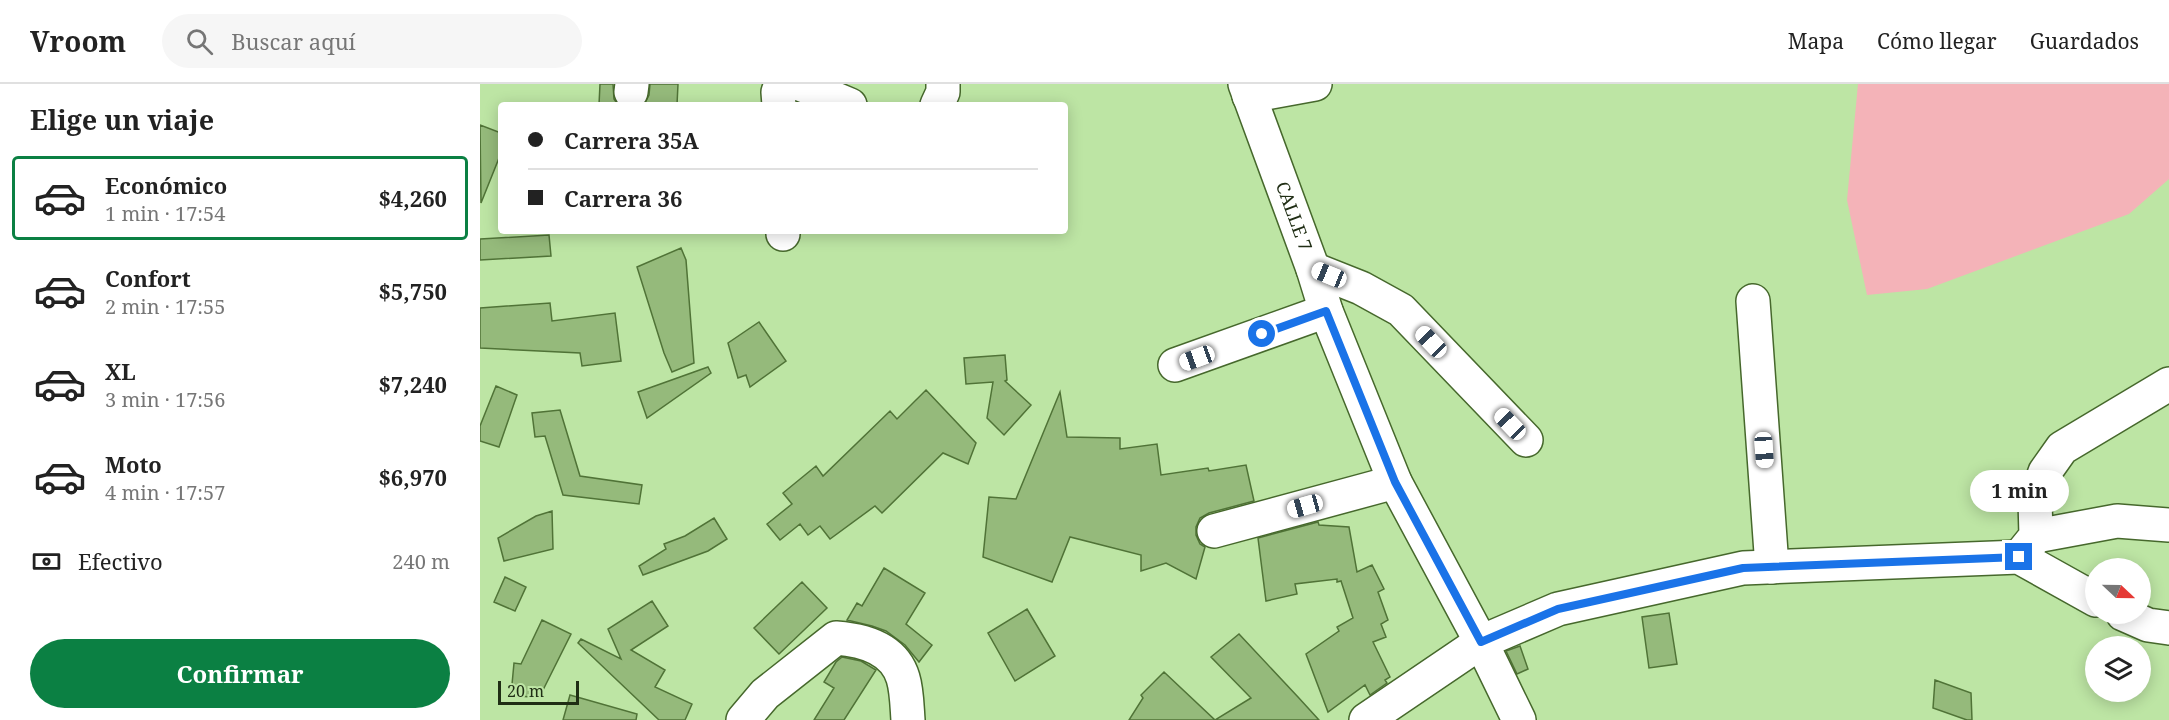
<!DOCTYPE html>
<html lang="es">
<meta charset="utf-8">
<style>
body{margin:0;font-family:"Noto Serif",serif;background:#f6f6f6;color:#222;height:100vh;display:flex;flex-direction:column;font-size:22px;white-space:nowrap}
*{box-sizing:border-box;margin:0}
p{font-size:20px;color:#767676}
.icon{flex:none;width:33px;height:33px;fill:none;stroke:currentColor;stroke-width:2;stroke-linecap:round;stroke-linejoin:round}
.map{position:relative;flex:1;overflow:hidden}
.panel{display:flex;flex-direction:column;background:#fff;width:480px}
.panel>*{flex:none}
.guide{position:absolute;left:18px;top:18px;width:570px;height:132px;border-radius:6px;box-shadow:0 3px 15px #0003;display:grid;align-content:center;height:132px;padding:0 30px;background:#fff}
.needle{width:39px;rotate:112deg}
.buttons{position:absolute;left:1605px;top:474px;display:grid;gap:12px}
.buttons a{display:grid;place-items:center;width:66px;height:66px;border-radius:50%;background:#fff;box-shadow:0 3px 15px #0003;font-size:30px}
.scale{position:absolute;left:18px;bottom:15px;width:81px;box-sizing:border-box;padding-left:6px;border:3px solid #202e15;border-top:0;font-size:16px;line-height:21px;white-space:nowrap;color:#202e15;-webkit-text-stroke:4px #bde5a4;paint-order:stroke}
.end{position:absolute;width:27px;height:27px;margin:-14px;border:8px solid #1a73e8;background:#fff;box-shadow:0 0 0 3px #fff}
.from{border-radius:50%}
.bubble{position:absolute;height:42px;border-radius:21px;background:#fff;box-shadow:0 3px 15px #0003;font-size:20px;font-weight:700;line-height:42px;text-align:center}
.car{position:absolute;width:18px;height:36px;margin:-18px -9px;border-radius:8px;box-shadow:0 0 4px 2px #0007;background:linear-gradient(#fff 24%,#345 0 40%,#fff 0 76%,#345 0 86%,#fff 0)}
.guide b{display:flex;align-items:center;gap:21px;height:57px;font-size:22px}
.guide b+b{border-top:2px solid #e0e0e0}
.guide i{width:15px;height:15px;background:#222}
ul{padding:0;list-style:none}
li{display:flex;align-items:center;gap:18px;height:84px;margin:0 12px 9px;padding:0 18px;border:3px solid transparent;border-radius:6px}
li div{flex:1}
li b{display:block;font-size:22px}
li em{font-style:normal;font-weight:700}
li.selected{border-color:#0b8043}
li>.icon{width:54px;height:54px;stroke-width:1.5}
h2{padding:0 30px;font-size:27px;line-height:72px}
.pay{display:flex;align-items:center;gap:15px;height:66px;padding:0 30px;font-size:22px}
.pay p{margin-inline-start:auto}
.cta{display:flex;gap:12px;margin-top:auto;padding:12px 30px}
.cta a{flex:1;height:69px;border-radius:36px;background:#0b8043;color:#fff;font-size:24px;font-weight:700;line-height:69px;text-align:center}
header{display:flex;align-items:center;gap:36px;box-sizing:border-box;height:84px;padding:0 30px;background:#fff;border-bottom:2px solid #e0e0e0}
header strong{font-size:28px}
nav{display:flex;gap:33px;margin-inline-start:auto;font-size:21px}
.search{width:420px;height:54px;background:#f6f6f6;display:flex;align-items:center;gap:15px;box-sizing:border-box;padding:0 21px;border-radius:33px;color:#767676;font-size:22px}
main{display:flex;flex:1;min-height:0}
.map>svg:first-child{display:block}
.green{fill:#f4b3b8}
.building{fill:#95ba7b;stroke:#507337;stroke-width:1.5}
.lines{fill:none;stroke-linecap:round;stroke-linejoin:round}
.minor-casing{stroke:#46682c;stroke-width:36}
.minor{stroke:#fff;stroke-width:33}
.route{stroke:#1a73e8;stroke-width:8}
.labels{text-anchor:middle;stroke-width:5;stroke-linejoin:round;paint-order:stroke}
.street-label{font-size:18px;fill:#202e15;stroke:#bde5a4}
</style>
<header>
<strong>Vroom</strong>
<div class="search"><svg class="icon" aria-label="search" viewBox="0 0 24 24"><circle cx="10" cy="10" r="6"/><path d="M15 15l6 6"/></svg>Buscar aquí</div>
<nav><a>Mapa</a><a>Cómo llegar</a><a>Guardados</a></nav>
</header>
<main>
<section class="panel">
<h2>Elige un viaje</h2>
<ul>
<li class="selected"><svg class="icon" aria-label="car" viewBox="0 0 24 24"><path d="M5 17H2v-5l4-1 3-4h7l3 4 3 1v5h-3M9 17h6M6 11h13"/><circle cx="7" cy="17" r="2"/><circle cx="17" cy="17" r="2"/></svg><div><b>Económico</b><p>1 min · 17:54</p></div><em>$4,260</em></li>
<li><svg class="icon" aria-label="car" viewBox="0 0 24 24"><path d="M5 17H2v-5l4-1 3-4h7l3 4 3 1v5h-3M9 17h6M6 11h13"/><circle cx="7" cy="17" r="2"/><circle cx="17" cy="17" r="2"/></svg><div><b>Confort</b><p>2 min · 17:55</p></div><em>$5,750</em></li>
<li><svg class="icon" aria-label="car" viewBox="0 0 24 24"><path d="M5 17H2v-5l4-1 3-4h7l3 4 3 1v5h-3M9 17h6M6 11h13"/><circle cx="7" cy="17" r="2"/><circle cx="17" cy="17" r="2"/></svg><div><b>XL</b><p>3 min · 17:56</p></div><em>$7,240</em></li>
<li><svg class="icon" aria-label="car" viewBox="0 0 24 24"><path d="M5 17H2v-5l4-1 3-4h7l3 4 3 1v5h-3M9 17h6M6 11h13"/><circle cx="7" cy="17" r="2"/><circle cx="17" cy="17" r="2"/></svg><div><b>Moto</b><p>4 min · 17:57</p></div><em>$6,970</em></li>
</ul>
<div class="pay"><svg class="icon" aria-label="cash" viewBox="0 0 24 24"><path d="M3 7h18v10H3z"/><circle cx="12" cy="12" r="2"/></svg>Efectivo<p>240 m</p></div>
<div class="cta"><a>Confirmar</a></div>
</section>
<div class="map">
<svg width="1689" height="636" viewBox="0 0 1689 636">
<rect width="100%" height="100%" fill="#bde5a4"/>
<!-- green -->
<path class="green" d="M1378,0h311v95l-40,35 -202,75 -60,6 -20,-95z"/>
<!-- building -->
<path class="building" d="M120,0h13l1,15 4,6h-19z
M170,0h28l-1,21h-33l5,-10z
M0,41l21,8v20l-20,50z
M69,151l2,21 -71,4v-21z
M201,164l5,12 8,103 -22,9 -8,-19 -27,-86z
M70,219l2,18 63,-8 6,48 -39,5 -2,-13 -100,-5v-40z
M279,238l27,39 -36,26 -4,-12 -8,3 -10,-35z
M525,271l2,25 -2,1 26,24 -27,30 -17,-17 6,-36 -27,2 -2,-26z
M228,283l3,6 -64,45 -9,-26z
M16,302l21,9 -18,52 -19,-6v-15z
M446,306l50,53 -8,21 -25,-11 -61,60 -7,-7 -45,33 -10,-13 -12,9 -8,-11 -20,16 -13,-16 25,-20 -9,-11 33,-27 7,10 67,-65 7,8z
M580,308l7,45 53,1v11l37,-5 4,31 47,-7 1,3 37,-6 8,36 -45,12 -9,5 -4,9v8l4,9 5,3 -9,32 -30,-16 -25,8v-16l-71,-18 -18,45 -69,-25 6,-60 27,2z
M80,326l20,66 62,9 -3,19 -76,-9 -18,-59 -10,1 -3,-24z
M72,427l1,38 -49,12 -6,-23 38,-22z
M234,434l13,21 -19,12 -65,24 -4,-9 27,-17 -2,-5 21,-8z
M838,438l1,3 30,2 8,45 15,-7 12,24 -6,3 10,28 -7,4 5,13 -13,5 17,35 -5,3 2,3 -17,12 -5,-10 -37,27 -22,-58 33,-23 -2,-4 16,-9 -12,-37 -4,1v-3l-42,5 2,10 -31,7 -8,-63z
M404,484l41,25 -19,31 26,21 -13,17 -14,-17 -19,-14 -14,-5 -25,-6 10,-17 5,3z
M25,493l21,10 -11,24 -21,-9z
M322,498l25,26 -48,46 -25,-26z
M172,517l16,25 -37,24 34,20 -10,17 37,17 -7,16h-26l-81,-77 3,-4 40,20 -13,-30z
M547,525l28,47 -40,25 -27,-48z
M1189,529l8,51 -28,4 -7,-51z
M62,536l29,14 -32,64 -28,-3 3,-32 7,1z
M759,550l59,63 21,23h-104l36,-22 -40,-41z
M1040,562l8,23 -11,5 -11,-23z
M362,573l19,4 15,9 -32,50h-30l20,-32 -10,-6 12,-20z
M684,588l51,48h-86l14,-22 -2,-3z
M1455,596l36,13 1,27h-5l-34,-12z
M90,611l67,19 -1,6h-73z"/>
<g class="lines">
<defs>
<g id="minor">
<path d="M320,0l50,21"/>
<path id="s1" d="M765,0l68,185 13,42 69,171 86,160 38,78"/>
<path d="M151,8l1,-8"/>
<path d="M769,12l66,-12"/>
<path d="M299,21l-1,-13 3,-8"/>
<path d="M457,21l6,-13v-8"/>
<path d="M303,147v3"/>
<path d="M833,185l48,19 40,22 125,130"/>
<path d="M1273,217l19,266"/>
<path d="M695,281l151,-54"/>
<path d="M734,447l181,-49"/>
<path d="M1556,452l81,-15 52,4"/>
<path d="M1539,473l17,-21 -1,-36 10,-28 17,-24 107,-64"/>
<path d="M1643,530l25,11 21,3"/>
<path d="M263,636l22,-26 71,-56c27,2 58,10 67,40 4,13 4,29 5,42"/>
<path d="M886,636l115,-78 77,-33 185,-41 276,-11 77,43"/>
</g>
</defs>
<!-- minor casing -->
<use href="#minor" class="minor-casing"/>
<!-- minor -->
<use href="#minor" class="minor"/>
</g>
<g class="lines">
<!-- route -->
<path class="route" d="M782,250l64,-23 69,171 86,160 77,-33 185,-41 276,-11"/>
</g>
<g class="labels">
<!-- street labels -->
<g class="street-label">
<text dy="6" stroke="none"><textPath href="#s1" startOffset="141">CALLE 7</textPath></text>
</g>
</g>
</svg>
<div class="buttons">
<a><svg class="needle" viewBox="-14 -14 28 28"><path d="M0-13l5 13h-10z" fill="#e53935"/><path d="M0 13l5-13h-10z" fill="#767676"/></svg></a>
<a><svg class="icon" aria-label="layers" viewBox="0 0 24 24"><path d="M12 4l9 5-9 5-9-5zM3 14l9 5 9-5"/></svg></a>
</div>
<div class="scale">20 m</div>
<i class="end from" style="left:782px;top:250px"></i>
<i class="end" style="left:1539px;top:473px"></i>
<div class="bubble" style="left:1490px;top:386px;width:99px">1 min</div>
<i class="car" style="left:849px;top:191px;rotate:292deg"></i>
<i class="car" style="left:951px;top:258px;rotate:316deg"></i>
<i class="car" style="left:717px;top:274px;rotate:250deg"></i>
<i class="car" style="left:1030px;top:340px;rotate:316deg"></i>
<i class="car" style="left:1284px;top:366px;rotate:176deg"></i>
<i class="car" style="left:825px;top:422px;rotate:254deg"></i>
<div class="guide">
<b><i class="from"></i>Carrera 35A</b>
<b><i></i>Carrera 36</b>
</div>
</div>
</main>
